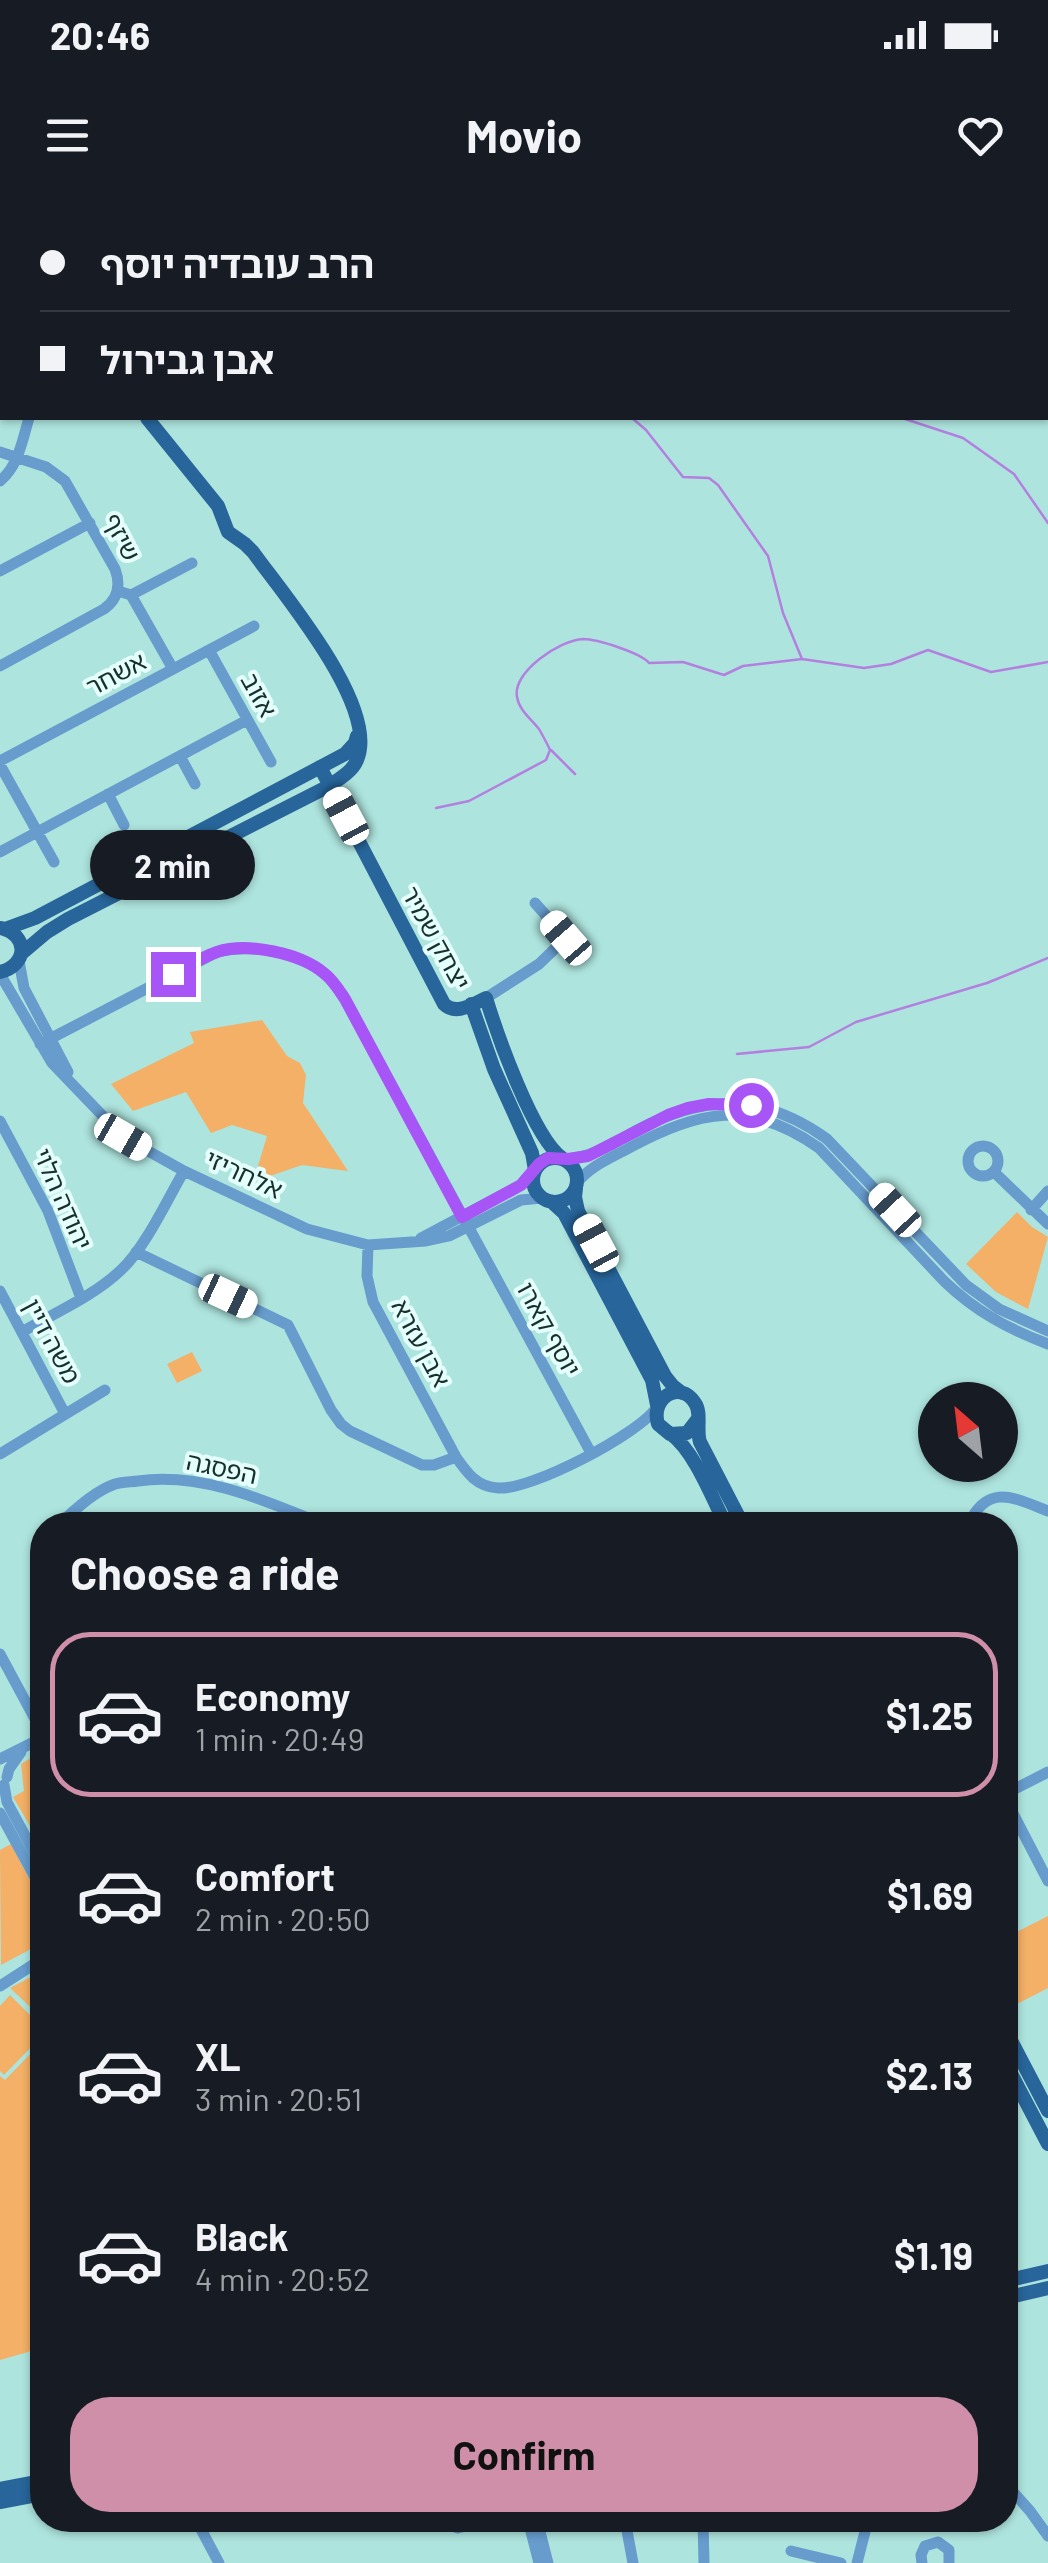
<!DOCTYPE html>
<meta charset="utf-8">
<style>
body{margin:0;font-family:Barlow,"Noto Sans Hebrew",sans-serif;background:#242831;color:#f1f3f6;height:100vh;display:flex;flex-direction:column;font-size:38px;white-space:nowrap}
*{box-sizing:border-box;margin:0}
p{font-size:32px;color:#9ea1a6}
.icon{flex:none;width:55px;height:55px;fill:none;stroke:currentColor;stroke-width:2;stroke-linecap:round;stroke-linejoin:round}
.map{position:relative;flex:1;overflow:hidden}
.panel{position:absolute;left:30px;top:1312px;width:988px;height:1020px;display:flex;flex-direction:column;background:#171b24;border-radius:40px;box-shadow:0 2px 8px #0004}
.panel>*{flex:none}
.top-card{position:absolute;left:0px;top:0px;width:1050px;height:220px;box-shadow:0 2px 8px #0004;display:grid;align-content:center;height:220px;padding:0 40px;background:#171b24}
.needle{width:65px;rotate:332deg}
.fabs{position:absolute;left:918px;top:1182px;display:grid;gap:20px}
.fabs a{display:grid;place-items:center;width:100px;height:100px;border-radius:50%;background:#171b24;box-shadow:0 2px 8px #0004;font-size:50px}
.end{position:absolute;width:45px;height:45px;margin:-22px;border:12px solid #a855f7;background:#fff;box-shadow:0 0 0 5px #fff}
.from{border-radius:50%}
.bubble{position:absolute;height:70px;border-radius:35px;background:#171b24;box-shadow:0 2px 8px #0004;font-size:32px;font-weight:700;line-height:70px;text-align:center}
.car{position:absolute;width:30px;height:60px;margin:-30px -15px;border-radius:12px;box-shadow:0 0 8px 2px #0007;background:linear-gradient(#fff 24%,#345 0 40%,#fff 0 76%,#345 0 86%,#fff 0)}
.top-card b{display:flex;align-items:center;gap:35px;height:95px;font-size:38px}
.top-card b+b{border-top:2px solid #363941}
.top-card i{width:25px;height:25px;background:#f1f3f6}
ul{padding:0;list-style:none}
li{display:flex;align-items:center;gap:30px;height:165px;margin:0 20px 15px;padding:0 20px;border:5px solid transparent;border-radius:40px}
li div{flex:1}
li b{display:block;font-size:38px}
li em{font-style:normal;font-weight:700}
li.on{border-color:#d08fa9}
li>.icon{width:90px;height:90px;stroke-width:1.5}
h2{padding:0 40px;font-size:45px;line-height:120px}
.primary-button{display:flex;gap:20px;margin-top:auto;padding:20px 40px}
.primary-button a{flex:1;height:115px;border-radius:40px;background:#d08fa9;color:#111;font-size:40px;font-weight:700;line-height:115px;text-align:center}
.status{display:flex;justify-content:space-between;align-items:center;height:70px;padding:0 50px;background:#171b24;direction:ltr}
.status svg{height:28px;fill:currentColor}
header{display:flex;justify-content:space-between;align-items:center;height:130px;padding:0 40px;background:#171b24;font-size:45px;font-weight:700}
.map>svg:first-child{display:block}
.green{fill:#f3b066}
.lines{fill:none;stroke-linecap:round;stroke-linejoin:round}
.stream{stroke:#b380e0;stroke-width:2.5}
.minor{stroke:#679ccd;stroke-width:11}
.major{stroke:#27659a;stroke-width:14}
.route{stroke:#a855f7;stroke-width:12}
.labels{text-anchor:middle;stroke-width:8;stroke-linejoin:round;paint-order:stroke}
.street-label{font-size:25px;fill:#192f2d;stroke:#e4fffc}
</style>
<div class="status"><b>20:46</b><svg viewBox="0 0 49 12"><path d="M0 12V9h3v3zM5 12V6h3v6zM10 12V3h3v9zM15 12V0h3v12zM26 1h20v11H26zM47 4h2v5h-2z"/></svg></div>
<header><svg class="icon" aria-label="menu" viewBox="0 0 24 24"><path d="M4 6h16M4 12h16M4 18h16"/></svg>Movio<svg class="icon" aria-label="heart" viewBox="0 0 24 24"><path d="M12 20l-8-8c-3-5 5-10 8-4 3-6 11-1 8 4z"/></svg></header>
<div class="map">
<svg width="1048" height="2363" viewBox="0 0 1048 2363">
<rect width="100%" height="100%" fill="#aee4de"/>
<!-- green -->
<path class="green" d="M262,820l25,36 13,7 6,12 -3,28 45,68 -46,-6 -29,10 -18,1 12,-40 -35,-11 -21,8 -25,-41 -53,19 -22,-27 83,-41 -4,-11z
M1017,1012l15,15 16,10 -20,72 -32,-17 -30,-28z
M192,1152l10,19 -25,12 -10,-19z
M42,1551v84l-5,3 -24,-41 11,-6 -3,-27z
M11,1644l31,59v40l-41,22 -1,-115z
M1048,1716v72l-35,18 -8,-15v-53z
M42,1771v47l-32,-30z
M10,1795l32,32v9l-38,39 -4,-4v-65z
M42,1842v306l-42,12v-284l5,4z"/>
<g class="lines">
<!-- stream -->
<path class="stream" d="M472,2l1,-2
M953,2l5,-2
M1043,2v-2
M632,218l14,12 37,47 26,1 9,7 50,71 15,57 19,46
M902,218l61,20 51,36 34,49
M551,550l24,24
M436,608l33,-7 77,-41 4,-10c-3,-7 -7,-14 -11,-21 -8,-10 -20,-19 -22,-32 -5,-25 43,-57 66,-58 14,0 58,14 66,24l34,-1 41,13 19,-9 59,-7 62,9 27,-4 37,-14 63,22 57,-10
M737,854l72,-7 47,-25 131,-39 61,-25"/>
<!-- minor -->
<path class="minor" d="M0,252l46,15 19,14 50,88c6,16 3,30 -11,40l-104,57
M0,281c19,-16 22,-40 29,-63
M0,371l90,-48
M118,391l13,4 42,74
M131,395l61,-32
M209,450l62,112
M180,556l15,28
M0,561l254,-135
M0,565l54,97
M108,594l16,31
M0,652l247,-132
M19,761l5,27 44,84
M0,774l52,89 71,74 61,34 123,58 61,16 58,-4 23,-5 72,-36 21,-2
M486,798l53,-34 27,-26 -31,-35
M40,844l177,-92c34,-8 81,-1 108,22 8,7 14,16 20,25l246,454
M0,921l48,90 33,87
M968 961a15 15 0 1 1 30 0a15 15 0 1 1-30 0Z
M565,959c27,-1 49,-16 72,-29 68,-36 126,-37 190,9l139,146 33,24 49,22
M994,972l54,52
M577,983c13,-17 34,-25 52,-35 71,-38 121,-49 190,0l125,133c31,30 64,48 104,63
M1031,1010l17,-19
M421,1038l100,-53 13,-12
M368,1045l-1,31 6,26 83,155c11,16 21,30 42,31 32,3 141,-54 158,-80
M136,1052l152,73 43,85 10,14 9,7 72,34h12l22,-8
M0,1091l64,121
M22,1132c32,-19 72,-36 99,-62 24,-22 46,-70 63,-99
M0,1254l105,-64
M58,1325c17,-15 35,-33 57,-41 7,-2 16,-2 23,-3 65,-9 128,20 187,44
M968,1325c20,-43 46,-27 80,-14
M42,1363l-3,24 3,18
M0,1454l42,78
M0,1559l42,-21
M7,1577l2,-8 12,-17
M4,1585l3,17 35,65
M1005,1594l43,-22
M1005,1598l43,83
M0,1613l42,77
M0,1786l42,-27
M1005,2283l25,28 18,25
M196,2320l23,43
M449,2320l3,6 6,2 31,-8
M528,2320l11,43
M537,2320l11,43
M625,2320l8,43
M703,2320l1,43
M791,2351l50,12
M857,2363l11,-43
M922,2363l-1,-8 4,-9 13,-4 11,8v13"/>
<!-- major -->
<path class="major" d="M0,50l2,2
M320,567l124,237c12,12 29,0 42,-6 11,36 47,139 76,160
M5,729l30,-11 310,-164 10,-11 2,-7
M21,754l26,-22 21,-13 261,-133c10,-7 23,-14 28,-26 23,-53 -74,-166 -104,-208l-8,-8 -17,-12 -10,-26 -71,-88
M0,772c28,-7 29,-37 1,-44
M471,804l23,65 38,84 3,17
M533 980a22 22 0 1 1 44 0a22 22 0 1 1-44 0Z
M576,988l-1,9 3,14 87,165 8,10 9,7
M552,1002l12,11 88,167 5,25
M697,1220l-10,13 -17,1 -12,-10c-8,-26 22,-45 37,-21 7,10 1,27 5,39l43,83
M671,1234c24,18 41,64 55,91
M1005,1829l43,82
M1005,1862l43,82
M1005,2081l43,-10
M1005,2098l43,-10
M0,2289l42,-8
M0,2302l42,-8"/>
</g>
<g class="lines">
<!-- route -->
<path class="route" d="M173,774c14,-7 29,-17 44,-22 30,-10 84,1 108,22 8,6 14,16 20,25l117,218 59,-32 18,-21 9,-6 20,1 20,-3 80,-41 20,-7 21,-4 42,1"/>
</g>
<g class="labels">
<!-- street labels -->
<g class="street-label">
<text transform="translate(122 337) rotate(63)" y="9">שיזף</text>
<text transform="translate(116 474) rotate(-28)" y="9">אשחר</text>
<text transform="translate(259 495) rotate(61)" y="9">אזוב</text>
<text transform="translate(436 738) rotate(61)" y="9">יצחק שמיר</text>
<text transform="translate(244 974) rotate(25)" y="9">אלחריזי</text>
<text transform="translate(63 999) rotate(66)" y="9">יהודה הלוי</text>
<text transform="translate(549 1129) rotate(61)" y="9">יוסף קארו</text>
<text transform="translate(52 1141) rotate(62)" y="9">משה דיין</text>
<text transform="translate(421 1143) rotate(62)" y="9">אבן עזרא</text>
<text transform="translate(222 1268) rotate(12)" y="9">הפסגה</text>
</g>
</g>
</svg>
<div class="fabs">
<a><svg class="needle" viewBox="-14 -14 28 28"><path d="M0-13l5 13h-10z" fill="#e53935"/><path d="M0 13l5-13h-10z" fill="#9ea1a6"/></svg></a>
</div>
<i class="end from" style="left:751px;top:905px"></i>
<i class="end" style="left:173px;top:774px"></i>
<div class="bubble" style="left:90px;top:630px;width:165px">2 min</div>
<i class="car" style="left:346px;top:616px;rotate:332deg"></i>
<i class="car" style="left:566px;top:738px;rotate:319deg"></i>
<i class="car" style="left:123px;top:937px;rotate:120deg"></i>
<i class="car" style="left:895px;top:1010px;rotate:317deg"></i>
<i class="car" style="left:596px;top:1043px;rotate:332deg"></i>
<i class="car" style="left:228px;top:1096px;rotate:115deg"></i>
<div class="top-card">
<b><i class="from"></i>הרב עובדיה יוסף</b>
<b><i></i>אבן גבירול</b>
</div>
<section class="panel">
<h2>Choose a ride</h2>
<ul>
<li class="on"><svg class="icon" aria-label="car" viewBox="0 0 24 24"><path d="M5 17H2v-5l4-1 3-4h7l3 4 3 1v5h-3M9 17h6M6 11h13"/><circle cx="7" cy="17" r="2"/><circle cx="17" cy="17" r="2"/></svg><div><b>Economy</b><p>1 min · 20:49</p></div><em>$1.25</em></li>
<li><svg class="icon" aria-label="car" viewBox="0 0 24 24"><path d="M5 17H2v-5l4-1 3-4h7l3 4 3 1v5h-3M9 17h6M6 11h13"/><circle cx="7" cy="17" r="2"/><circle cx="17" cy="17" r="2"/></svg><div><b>Comfort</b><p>2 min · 20:50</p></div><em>$1.69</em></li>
<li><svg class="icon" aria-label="car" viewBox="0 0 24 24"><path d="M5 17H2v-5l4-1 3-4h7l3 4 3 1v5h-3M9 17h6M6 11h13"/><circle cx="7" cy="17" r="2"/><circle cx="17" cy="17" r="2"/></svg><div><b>XL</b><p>3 min · 20:51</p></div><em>$2.13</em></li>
<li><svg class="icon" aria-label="car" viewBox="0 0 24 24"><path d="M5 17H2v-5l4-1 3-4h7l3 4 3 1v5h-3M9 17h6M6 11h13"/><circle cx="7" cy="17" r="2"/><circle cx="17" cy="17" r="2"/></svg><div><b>Black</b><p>4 min · 20:52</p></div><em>$1.19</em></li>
</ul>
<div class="primary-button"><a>Confirm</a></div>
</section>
</div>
